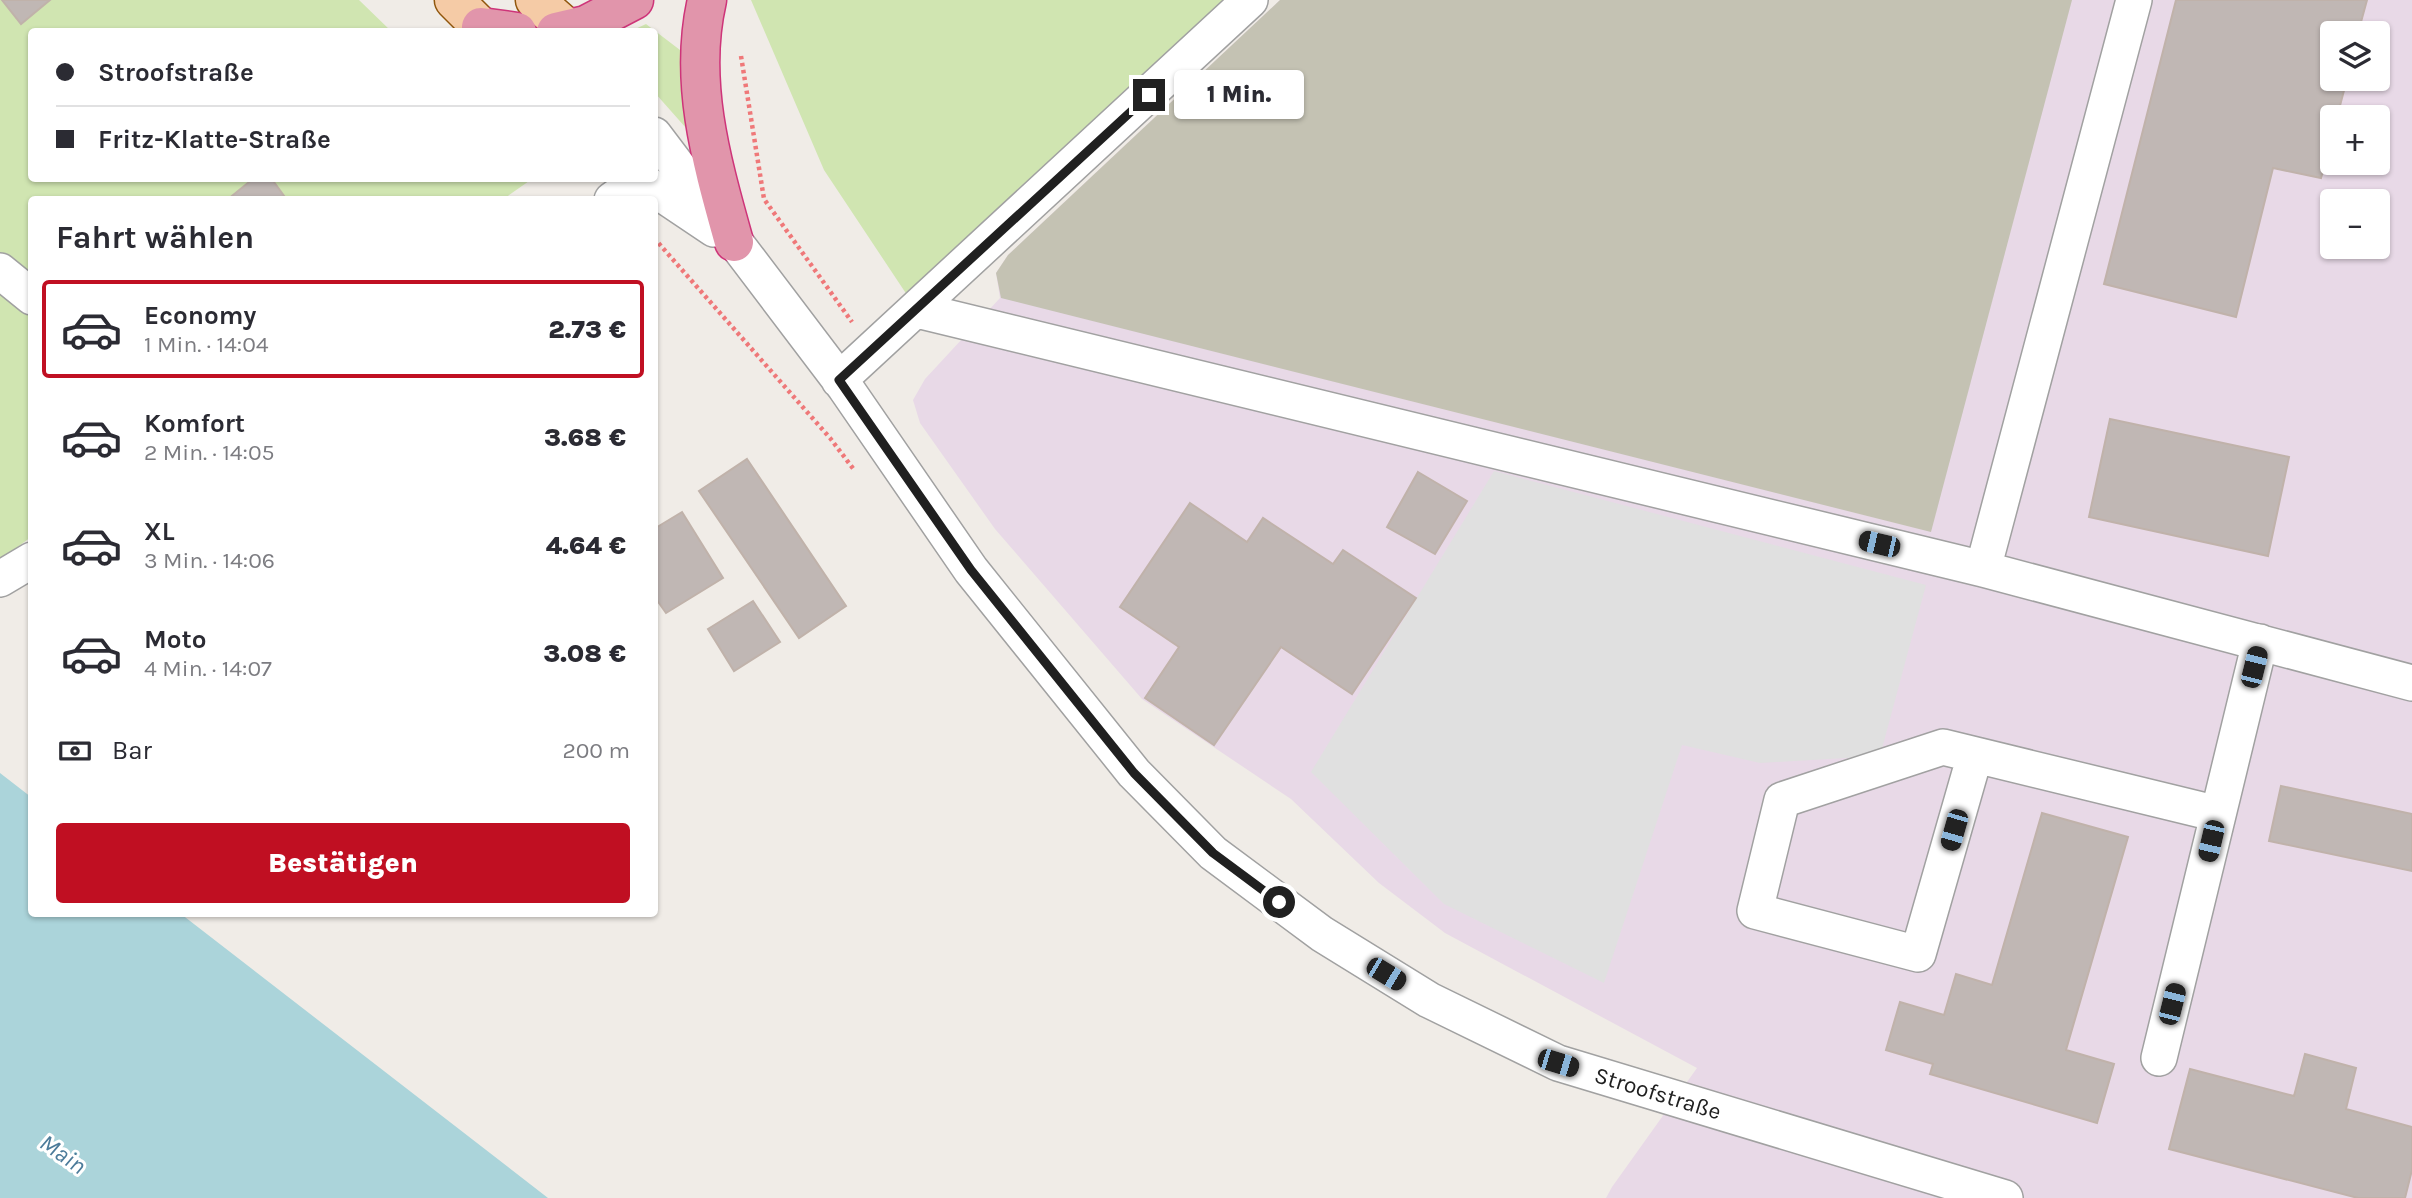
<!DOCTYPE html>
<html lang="de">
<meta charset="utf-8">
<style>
body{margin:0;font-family:Karla,sans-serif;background:#f2f2f3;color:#2b2b33;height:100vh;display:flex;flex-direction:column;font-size:26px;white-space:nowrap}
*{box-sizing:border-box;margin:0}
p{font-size:23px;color:#7c7c81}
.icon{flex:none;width:38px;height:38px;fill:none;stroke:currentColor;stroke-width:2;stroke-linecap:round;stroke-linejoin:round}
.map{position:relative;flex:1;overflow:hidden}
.sheet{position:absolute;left:28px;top:196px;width:630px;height:721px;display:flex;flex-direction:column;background:#fff;border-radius:7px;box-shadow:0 2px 5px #0004}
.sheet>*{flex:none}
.banner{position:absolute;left:28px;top:28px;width:630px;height:154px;border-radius:7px;box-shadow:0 2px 5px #0004;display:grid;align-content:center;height:154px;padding:0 28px;background:#fff}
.fabs{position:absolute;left:2320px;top:21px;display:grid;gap:14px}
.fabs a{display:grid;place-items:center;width:70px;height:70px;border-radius:7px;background:#fff;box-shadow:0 2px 5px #0004;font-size:35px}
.end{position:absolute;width:32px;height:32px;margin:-16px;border:9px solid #202020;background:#fff;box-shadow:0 0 0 4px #fff}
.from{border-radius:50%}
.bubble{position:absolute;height:49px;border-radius:7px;background:#fff;box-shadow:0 2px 5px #0004;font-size:23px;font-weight:800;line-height:49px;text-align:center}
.car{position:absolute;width:21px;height:42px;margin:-21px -10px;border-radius:9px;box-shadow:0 0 5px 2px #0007;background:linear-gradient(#222 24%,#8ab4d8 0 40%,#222 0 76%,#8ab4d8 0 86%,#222 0)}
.banner b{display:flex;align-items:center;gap:24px;height:66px;font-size:26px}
.banner b+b{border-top:2px solid #e1e1e2}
.banner i{width:18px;height:18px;background:#2b2b33}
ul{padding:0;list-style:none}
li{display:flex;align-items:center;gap:21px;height:98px;margin:0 14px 10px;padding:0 14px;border:4px solid transparent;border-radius:7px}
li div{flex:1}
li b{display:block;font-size:26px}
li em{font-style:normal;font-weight:800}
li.on{border-color:#c00f22}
li>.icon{width:63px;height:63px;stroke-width:1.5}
h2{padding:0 28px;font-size:32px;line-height:84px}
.pay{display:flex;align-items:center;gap:18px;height:77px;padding:0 28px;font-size:26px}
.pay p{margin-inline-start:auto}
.cta{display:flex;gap:14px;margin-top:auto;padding:14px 28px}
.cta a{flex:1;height:80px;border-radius:7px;background:#c00f22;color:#fff;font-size:28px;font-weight:800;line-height:80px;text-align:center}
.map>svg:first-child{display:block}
.industrial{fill:#e8d9e7;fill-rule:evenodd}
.construction{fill:#c4c2b3}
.grass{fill:#d0e5b1}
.parking{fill:#e0e0e0}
.water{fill:#abd4da}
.building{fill:#c0b7b4;stroke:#c0b2aa;stroke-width:2}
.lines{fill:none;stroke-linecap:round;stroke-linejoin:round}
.minor-casing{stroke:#a1a1a1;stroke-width:38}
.major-casing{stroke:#90560c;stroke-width:41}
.highway-casing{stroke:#ce3479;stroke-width:41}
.path{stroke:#ef7879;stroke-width:4.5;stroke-dasharray:3.5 3.5;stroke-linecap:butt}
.minor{stroke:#fff;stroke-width:35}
.major{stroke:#f5cba6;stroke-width:38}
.highway{stroke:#e195ab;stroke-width:38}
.route{stroke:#202020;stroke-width:9}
.labels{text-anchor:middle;stroke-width:6;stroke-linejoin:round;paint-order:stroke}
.street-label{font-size:23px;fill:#202020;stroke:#fff}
.water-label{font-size:24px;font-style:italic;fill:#4c7b9a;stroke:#fff}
</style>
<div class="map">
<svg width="2412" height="1198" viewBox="0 0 2412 1198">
<rect width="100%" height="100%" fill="#f0ece7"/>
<!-- industrial -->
<path class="industrial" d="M1280,0h1132v1198h-806l6,-11 85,-119 -252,-135 -66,-50 -88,-84 -149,-100 -147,-170 -75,-106 -7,-23 12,-21 75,-81 -4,-25 12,-18zM2333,33h45v46h-45zM2333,117h45v46h-45zM2333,201h45v46h-45z"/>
<!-- construction -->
<path class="construction" d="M1280,0h792l-141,532 -930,-234 -5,-25 12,-18z"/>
<!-- grass -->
<path class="grass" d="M0,0h359l32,31 -359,1v146l500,1 -30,21h-470l-1,337 -31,23z
M751,0h499l-333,310 -93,-140z
M646,24l34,26 1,38 5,40 -31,-35 -1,-61 -23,-1z"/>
<!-- parking -->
<path class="parking" d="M1494,471l432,114 -46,171 -120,7 -78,-18 -78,238 -160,-79 -133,-132z"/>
<!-- water -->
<path class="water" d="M0,773l31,24 1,117h149l367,284h-548z"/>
<!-- building -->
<path class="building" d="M2,0h48l-29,24z
M2176,0h191l-9,33h-25v46h14l-10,38h-4v16l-12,45 -48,-10 -37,149 -132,-33z
M254,178h17l16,22h-60z
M2110,419l179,38 -21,99 -179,-39z
M747,459l99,147 -47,32 -100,-147z
M1418,472l49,29 -32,53 -48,-27z
M1190,503l57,39 16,-24 70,46 10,-14 73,48 -64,96 -71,-47 -67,98 -69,-47 34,-51 -59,-40z
M682,512l41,66 -57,35 -12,-17v-67z
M753,601l27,41 -46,29 -26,-42z
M2281,786l131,28v57l-143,-30z
M2042,813l86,24 -62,213 48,14 -17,59 -167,-49 3,-10 -47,-14 14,-48 44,13 12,-41 36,11z
M2305,1054l51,14 -10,41 66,18v43l-7,28h-47l-189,-49 21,-80 104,27z"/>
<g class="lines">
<defs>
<path id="minor" d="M654,135l191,252 126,183 163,203 79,80 109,81 107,66 129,63 447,135
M638,178l76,51
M612,200l28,-20
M0,271l32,26
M917,310l1066,259 429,114
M839,380l411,-380
M1983,569l151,-569
M0,579l32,-19
M1975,755l-57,199 -163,-43 27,-111 161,-53 275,67
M2159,1058l101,-416"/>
<path id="major" d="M454,0l32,32
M535,0l34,30"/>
<path id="highway" d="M707,0c-19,82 5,163 27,242
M481,27l36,5
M556,32l30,-7 48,-25"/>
</defs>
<!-- minor casing -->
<use href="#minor" class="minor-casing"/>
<!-- major casing -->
<use href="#major" class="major-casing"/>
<!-- highway casing -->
<use href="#highway" class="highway-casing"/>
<!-- path -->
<path class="path" d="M741,56l23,143 88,123
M654,238l176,200 25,33"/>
<!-- minor -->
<use href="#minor" class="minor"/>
<!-- major -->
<use href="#major" class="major"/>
<!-- highway -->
<use href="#highway" class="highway"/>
</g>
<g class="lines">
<!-- route -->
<path class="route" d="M1149,95l-310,285 132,190 163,203 79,80 66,49"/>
</g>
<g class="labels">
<!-- street labels -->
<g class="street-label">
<text transform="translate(1658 1093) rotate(17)" y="8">Stroofstraße</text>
</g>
<!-- water labels -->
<g class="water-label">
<text transform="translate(63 1154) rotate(35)" y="8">Main</text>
</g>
</g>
</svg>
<div class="fabs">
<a><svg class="icon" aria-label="layers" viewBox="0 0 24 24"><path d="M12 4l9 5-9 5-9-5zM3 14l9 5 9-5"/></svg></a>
<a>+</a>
<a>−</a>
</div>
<i class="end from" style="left:1279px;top:902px"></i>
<i class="end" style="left:1149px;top:95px"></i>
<div class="bubble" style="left:1174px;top:70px;width:130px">1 Min.</div>
<i class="car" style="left:1879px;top:544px;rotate:283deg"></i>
<i class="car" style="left:2254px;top:667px;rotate:14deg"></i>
<i class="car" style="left:1954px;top:830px;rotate:196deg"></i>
<i class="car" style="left:2211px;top:841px;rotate:193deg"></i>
<i class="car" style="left:1386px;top:974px;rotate:121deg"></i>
<i class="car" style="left:2172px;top:1004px;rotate:14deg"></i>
<i class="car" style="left:1558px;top:1063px;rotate:107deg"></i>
<div class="banner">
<b><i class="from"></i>Stroofstraße</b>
<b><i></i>Fritz-Klatte-Straße</b>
</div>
<section class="sheet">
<h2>Fahrt wählen</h2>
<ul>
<li class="on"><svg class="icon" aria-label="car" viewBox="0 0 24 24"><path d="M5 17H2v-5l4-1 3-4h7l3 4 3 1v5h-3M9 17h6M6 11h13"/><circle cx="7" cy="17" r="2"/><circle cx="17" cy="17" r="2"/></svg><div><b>Economy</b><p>1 Min. · 14:04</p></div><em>2.73 €</em></li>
<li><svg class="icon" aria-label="car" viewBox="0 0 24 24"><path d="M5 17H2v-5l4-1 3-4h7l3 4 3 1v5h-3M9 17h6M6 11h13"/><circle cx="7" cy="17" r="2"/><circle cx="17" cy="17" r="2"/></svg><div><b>Komfort</b><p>2 Min. · 14:05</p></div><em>3.68 €</em></li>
<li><svg class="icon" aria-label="car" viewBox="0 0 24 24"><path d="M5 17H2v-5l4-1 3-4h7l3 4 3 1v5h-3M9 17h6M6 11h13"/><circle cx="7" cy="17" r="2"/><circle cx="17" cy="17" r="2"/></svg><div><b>XL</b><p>3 Min. · 14:06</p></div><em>4.64 €</em></li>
<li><svg class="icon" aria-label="car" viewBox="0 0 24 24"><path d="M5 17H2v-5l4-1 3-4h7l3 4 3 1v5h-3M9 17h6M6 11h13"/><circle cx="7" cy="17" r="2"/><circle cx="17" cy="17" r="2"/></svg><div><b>Moto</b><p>4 Min. · 14:07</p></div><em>3.08 €</em></li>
</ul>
<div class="pay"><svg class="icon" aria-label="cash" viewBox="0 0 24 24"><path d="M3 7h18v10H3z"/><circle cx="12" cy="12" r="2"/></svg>Bar<p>200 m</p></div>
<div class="cta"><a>Bestätigen</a></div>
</section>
</div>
